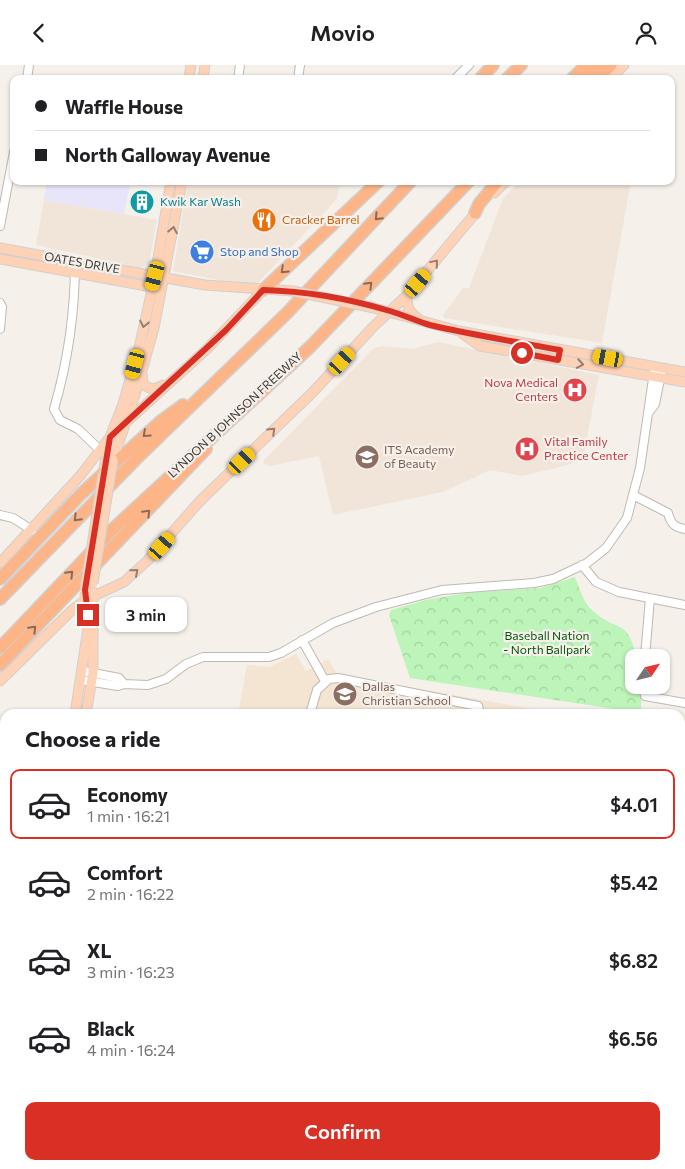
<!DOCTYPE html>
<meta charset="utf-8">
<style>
body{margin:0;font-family:Commissioner,sans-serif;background:#f2f2f2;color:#202124;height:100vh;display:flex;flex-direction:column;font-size:19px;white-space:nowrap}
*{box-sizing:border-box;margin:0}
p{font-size:16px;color:#757577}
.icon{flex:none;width:28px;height:28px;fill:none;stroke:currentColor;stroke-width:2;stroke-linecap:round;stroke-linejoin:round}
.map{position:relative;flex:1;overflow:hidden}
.panel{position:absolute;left:0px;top:644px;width:685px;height:461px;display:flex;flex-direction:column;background:#fff;border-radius:15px 15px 0 0;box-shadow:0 1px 4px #0004}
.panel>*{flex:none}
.top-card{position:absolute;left:10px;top:10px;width:665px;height:110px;border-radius:10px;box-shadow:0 1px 4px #0004;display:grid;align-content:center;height:110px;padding:0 25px;background:#fff}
.needle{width:32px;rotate:55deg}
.buttons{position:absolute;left:625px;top:584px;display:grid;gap:10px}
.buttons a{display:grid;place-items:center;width:45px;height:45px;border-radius:10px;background:#fff;box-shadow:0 1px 4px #0004;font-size:25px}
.end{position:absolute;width:22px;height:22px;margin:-11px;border:6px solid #d93025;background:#fff;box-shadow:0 0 0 2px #fff}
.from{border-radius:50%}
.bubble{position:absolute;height:35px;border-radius:10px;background:#fff;box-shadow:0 1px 4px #0004;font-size:16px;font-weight:600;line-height:35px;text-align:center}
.car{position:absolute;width:15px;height:30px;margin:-15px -8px;border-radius:6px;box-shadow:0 0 4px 1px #0007;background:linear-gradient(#f5c518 24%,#345 0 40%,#f5c518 0 76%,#345 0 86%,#f5c518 0)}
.top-card b{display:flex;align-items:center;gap:18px;height:48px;font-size:19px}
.top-card b+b{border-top:1px solid #e0e0e0}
.top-card i{width:12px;height:12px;background:#202124}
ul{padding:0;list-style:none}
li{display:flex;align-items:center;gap:15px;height:70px;margin:0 10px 8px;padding:0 15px;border:2px solid transparent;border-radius:10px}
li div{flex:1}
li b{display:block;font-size:19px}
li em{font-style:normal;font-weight:600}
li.active{border-color:#d93025}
li>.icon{width:45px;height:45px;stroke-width:1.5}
h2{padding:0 25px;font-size:22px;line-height:60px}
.button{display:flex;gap:10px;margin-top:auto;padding:10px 25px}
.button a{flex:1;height:58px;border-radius:10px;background:#d93025;color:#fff;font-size:20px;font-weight:600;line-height:58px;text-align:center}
header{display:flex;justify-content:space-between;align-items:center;height:65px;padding:0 25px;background:#fff;font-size:22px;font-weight:600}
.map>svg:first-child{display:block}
.built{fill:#f1e5da}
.industrial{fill:#e8e4fa}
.education{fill:#f4e5d2}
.forest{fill:url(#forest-crowns)}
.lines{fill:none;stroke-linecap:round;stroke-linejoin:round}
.minor-casing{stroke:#bfb9b5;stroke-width:10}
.major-casing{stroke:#d0d0cf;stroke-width:11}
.highway-casing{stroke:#d0d0cf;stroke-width:14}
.minor{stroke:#fff;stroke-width:8}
.major{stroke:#fed2b7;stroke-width:9}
.highway{stroke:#fdb487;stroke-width:11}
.major-bridge-casing{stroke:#d0d0cf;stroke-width:11;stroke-linecap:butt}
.major-bridge{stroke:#fed2b7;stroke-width:9}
.oneway{stroke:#8a6b58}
.oneway2{stroke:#947f72}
.route{stroke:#d93025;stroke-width:6}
.labels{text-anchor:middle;stroke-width:4.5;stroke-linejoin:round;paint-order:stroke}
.culture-label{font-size:12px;fill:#0d838f;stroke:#f6f0eb;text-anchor:start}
.food-label{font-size:12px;fill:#c56008;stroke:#f6f0eb;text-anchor:start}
.shop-label{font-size:12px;fill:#366cbe;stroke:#f6f0eb;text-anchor:start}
.street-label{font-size:12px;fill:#3d3b39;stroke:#f6f0eb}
.health-label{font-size:12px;fill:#be3a42;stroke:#f6f0eb;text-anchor:end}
.education-label{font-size:12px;fill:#785e54;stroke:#f6f0eb;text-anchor:start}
.park-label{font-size:12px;fill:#06550e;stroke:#f6f0eb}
</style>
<header><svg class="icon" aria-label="back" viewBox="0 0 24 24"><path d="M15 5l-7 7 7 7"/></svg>Movio<svg class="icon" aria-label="person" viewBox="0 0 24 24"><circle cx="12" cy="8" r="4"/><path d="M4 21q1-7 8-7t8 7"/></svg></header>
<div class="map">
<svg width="685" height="1104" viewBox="0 0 685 1104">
<defs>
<pattern id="forest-crowns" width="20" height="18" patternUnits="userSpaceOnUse" patternTransform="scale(1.25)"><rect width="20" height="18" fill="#bcf4b9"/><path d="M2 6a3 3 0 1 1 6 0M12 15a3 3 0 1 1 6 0" fill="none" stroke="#a2d2a0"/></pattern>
</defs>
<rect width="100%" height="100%" fill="#f6f0eb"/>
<!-- built -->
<path class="built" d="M188,116h152l-3,18 -83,88 -81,-16z
M520,116h111l-29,162 -158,-25 -1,-3 20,-27h6l34,-90z
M44,135l113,20 -8,42 -8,6 -105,-23z
M438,277l161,33 -16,84 -19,7 -42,10 -32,-6 -47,22 -110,23 -14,-59 -49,10 -6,-2 -1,-3 111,-113 9,-2 29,3z"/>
<!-- industrial -->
<path class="industrial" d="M47,116h101l-1,6 -17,-3 -6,30 -80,-14z"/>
<!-- education -->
<path class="education" d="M296,589l10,17 22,-12 9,15 223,40h-322l9,-49 22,2z"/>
<!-- forest -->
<path class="forest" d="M575,512c5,12 8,26 19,35 25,21 32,5 43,45h-3v28h7v28l-231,-35 -21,-63 2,-5 35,-10 40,-7 74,-5z"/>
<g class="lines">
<defs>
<path id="minor" d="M27,14l2,-14
M238,14l2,-14
M298,14l2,-14
M455,14l14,-14
M0,161l14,-74
M75,197c0,50 -7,99 -21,147l6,11 18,9 23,22
M0,238l2,4 -2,22
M649,347l6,-8 6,-30
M635,431l33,17c3,11 6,14 17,16
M0,450l13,3 19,12
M582,500l14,17 23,10 66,13
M302,575l23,41
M645,592l5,-59
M83,606l36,7 5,6
M81,615l37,6 6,-2 24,1 18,-6 20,-15 17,-7h66l12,-4 52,-30 43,-16 66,-17 92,-7 19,-4 34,-16 19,-15 21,-30 13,-50 14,-96
M644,620l1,11 40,7
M310,649l7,-24 12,-11 9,-1 140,28 2,8
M534,1100l2,4
M544,1100l2,4"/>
<path id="major" d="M189,14l2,-14
M203,14l2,-14
M610,14l14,-14
M494,128l12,-12
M0,183l205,37 88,6
M0,194l157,29
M407,230c0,11 1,17 12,24
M374,243l85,23 226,41
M463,269l17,12 205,36
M142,309l1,10c7,6 12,6 20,1
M113,395l22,-65 19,-67 28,-147
M103,409l7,-37 13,-33 16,-56 16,-72 16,-95
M0,498l80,-87 30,-39 97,-88 56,-59
M0,616l71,-70 14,-11 39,-18 23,-21 53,-60 113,-109 60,-65 34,-32 71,-85
M75,649l13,-86 -3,-33
M86,649l7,-41v-81
M0,1048l5,-20
M57,1100l3,4
M3,1104l2,-9"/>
<path id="highway" d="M480,14l13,-14
M507,14l14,-14
M572,14l14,-14
M583,14l16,-14
M597,14l14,-14
M475,148l4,-9 19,-23
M263,225l116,-109
M0,514l81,-85 80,-73 22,-16
M0,534l136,-140 151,-146 124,-132
M0,583l114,-120 197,-182 158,-165
M0,600l206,-216"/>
</defs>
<!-- minor casing -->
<use href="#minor" class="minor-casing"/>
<!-- major casing -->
<use href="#major" class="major-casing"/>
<!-- highway casing -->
<use href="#highway" class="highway-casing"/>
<!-- minor -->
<use href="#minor" class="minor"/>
<!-- major -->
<use href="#major" class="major"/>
<!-- highway -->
<use href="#highway" class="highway"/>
<defs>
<path id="major-bridge" d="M293,226l81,17
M93,518l20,-123
M85,525l18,-116"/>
</defs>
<!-- major-bridge casing -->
<use href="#major-bridge" class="major-bridge-casing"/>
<!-- major-bridge -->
<use href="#major-bridge" class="major-bridge"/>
</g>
<!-- one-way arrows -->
<defs><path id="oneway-chevron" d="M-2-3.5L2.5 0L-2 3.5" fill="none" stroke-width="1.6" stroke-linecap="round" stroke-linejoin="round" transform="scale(1.25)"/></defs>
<g class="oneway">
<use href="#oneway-chevron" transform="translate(378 152) rotate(133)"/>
<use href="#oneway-chevron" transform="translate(284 205) rotate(136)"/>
<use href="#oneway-chevron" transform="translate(369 220) rotate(-46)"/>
<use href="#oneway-chevron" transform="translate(146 369) rotate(138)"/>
<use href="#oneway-chevron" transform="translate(147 448) rotate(-46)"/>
<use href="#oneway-chevron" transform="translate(77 453) rotate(134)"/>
<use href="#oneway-chevron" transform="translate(70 509) rotate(-46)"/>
<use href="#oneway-chevron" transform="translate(33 564) rotate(-46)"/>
</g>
<g class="oneway2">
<use href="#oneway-chevron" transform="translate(173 165) rotate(-79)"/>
<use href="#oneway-chevron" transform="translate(435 198) rotate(-50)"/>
<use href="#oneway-chevron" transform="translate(144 259) rotate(102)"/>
<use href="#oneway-chevron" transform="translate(580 299) rotate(10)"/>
<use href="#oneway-chevron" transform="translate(272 366) rotate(-44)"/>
<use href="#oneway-chevron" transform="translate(135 507) rotate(-41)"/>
</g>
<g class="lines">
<!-- route -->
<path class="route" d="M88,550l-3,-25 25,-153 116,-107 37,-40c42,1 87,9 127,21 14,4 26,10 40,14 43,10 87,17 130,25l-2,10 -36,-7"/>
</g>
<!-- icons -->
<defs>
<symbol id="building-disc" viewBox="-11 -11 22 22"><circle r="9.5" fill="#0f9aa8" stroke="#f6f0eb"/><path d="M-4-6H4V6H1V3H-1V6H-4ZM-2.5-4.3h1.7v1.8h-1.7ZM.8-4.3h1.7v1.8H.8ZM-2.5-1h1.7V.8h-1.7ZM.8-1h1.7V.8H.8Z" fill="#fff"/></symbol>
<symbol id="restaurant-disc" viewBox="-11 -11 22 22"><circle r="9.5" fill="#e8710a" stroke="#f6f0eb"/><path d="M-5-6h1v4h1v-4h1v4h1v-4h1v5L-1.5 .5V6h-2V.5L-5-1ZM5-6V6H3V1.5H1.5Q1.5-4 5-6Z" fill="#fff"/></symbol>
<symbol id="supermarket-disc" viewBox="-11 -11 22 22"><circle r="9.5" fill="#3f7fe0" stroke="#f6f0eb"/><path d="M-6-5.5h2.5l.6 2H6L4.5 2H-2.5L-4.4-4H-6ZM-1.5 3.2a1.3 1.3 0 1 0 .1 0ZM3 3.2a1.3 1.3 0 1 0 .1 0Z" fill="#fff"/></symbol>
<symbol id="hospital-disc" viewBox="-11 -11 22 22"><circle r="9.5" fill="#e0444e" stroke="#f6f0eb"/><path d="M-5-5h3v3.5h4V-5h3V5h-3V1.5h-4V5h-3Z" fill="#fff"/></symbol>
<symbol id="university-disc" viewBox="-11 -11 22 22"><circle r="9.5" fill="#8d6e63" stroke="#f6f0eb"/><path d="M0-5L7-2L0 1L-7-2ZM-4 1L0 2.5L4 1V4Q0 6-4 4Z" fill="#fff"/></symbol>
<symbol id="school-disc" viewBox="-11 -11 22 22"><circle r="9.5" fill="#8d6e63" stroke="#f6f0eb"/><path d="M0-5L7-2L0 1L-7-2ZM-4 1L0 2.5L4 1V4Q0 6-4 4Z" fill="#fff"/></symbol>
</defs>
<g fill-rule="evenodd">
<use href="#building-disc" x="128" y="123" width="28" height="28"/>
<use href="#restaurant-disc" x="250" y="141" width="28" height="28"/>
<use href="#supermarket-disc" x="188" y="173" width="28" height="28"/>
<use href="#hospital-disc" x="561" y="311" width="28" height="28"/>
<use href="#hospital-disc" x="513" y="370" width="28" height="28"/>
<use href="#university-disc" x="353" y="378" width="28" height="28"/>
<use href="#school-disc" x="331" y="615" width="28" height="28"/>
</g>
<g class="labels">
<!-- culture labels -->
<g class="culture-label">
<text x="160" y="141">Kwik Kar Wash</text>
</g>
<!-- food labels -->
<g class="food-label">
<text x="282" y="159">Cracker Barrel</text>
</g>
<!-- shop labels -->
<g class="shop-label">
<text x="220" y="191">Stop and Shop</text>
</g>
<!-- street labels -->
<g class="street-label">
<text transform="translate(82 198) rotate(10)" y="4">OATES DRIVE</text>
<text transform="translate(235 350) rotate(-43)" y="4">LYNDON B JOHNSON FREEWAY</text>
</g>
<!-- health labels -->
<g class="health-label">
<text x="558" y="322">Nova Medical<tspan x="558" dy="14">Centers</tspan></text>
<text x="544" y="381" text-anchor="start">Vital Family<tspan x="544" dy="14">Practice Center</tspan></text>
</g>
<!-- education labels -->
<g class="education-label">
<text x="384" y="389">ITS Academy<tspan x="384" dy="14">of Beauty</tspan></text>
<text x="362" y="626">Dallas<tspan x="362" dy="14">Christian School</tspan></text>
</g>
<!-- park labels -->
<g class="park-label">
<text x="547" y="575">Baseball Nation<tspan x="547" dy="14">- North Ballpark</tspan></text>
</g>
</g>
</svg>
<div class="buttons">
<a><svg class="needle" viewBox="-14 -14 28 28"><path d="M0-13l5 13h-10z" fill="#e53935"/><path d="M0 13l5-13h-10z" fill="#757577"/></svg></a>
</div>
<i class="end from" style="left:522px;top:288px"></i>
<i class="end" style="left:88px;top:550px"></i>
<div class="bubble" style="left:105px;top:532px;width:82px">3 min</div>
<i class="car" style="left:155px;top:211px;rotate:195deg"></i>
<i class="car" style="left:418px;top:218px;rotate:41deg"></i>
<i class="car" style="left:608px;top:293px;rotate:280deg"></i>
<i class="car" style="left:342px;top:296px;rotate:42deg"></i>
<i class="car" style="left:135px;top:299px;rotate:195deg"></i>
<i class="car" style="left:242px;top:396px;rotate:46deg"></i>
<i class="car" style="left:162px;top:481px;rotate:41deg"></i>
<div class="top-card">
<b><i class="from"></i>Waffle House</b>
<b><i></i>North Galloway Avenue</b>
</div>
<section class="panel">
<h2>Choose a ride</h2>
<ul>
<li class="active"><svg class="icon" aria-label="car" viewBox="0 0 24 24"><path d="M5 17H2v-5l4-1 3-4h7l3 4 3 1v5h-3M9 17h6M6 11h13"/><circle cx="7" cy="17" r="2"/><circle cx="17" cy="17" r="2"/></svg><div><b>Economy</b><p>1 min · 16:21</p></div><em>$4.01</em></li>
<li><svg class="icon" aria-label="car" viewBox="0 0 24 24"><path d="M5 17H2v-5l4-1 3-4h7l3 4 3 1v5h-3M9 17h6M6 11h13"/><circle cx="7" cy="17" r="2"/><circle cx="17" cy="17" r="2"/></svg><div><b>Comfort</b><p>2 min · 16:22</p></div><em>$5.42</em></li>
<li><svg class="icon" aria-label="car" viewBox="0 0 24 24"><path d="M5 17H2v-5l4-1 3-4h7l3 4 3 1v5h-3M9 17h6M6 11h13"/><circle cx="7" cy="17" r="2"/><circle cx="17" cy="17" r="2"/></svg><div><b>XL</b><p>3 min · 16:23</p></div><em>$6.82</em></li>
<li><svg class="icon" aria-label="car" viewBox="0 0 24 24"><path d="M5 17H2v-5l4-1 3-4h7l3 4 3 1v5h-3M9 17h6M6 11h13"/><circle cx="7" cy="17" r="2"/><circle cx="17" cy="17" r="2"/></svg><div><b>Black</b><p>4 min · 16:24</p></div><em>$6.56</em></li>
</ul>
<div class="button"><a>Confirm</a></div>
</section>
</div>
